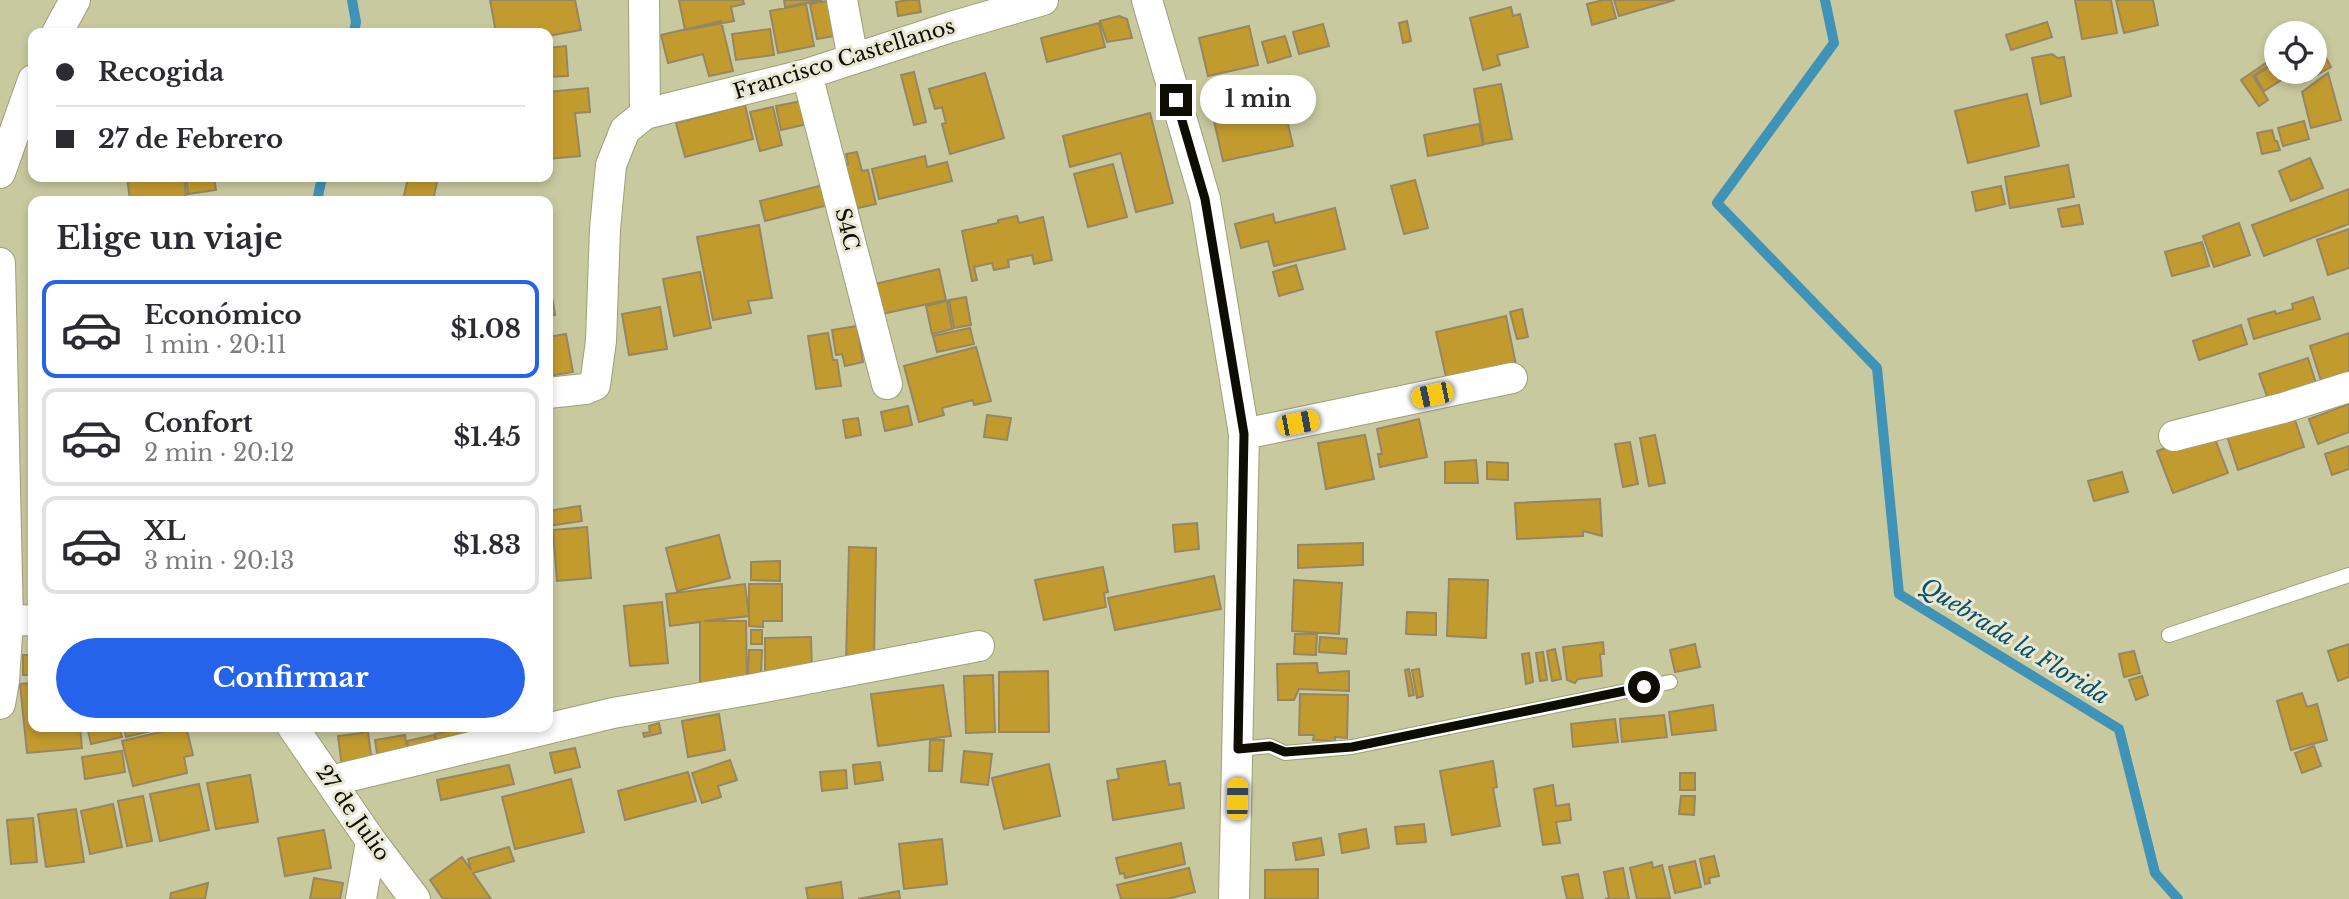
<!DOCTYPE html>
<html lang="es">
<meta charset="utf-8">
<style>
body{margin:0;font-family:"Libre Baskerville",serif;background:#f2f2f3;color:#2b2b33;height:100vh;display:flex;flex-direction:column;font-size:26px;white-space:nowrap}
*{box-sizing:border-box;margin:0}
p{font-size:23px;color:#7c7c81}
.icon{flex:none;width:38px;height:38px;fill:none;stroke:currentColor;stroke-width:2;stroke-linecap:round;stroke-linejoin:round}
.map{position:relative;flex:1;overflow:hidden}
.details{position:absolute;left:28px;top:196px;width:525px;height:536px;display:flex;flex-direction:column;background:#fff;border-radius:14px;box-shadow:0 4px 10px #0003}
.details>*{flex:none}
.banner{position:absolute;left:28px;top:28px;width:525px;height:154px;border-radius:14px;box-shadow:0 4px 10px #0003;display:grid;align-content:center;height:154px;padding:0 28px;background:#fff}
.tools{position:absolute;left:2264px;top:21px;display:grid;gap:14px}
.tools a{display:grid;place-items:center;width:63px;height:63px;border-radius:50%;background:#fff;box-shadow:0 4px 10px #0003;font-size:35px}
.end{position:absolute;width:32px;height:32px;margin:-16px;border:9px solid #0d0d02;background:#fff;box-shadow:0 0 0 4px #fff}
.from{border-radius:50%}
.bubble{position:absolute;height:49px;border-radius:24px;background:#fff;box-shadow:0 4px 10px #0003;font-size:23px;font-weight:700;line-height:49px;text-align:center}
.car{position:absolute;width:21px;height:42px;margin:-21px -10px;border-radius:9px;box-shadow:0 0 5px 2px #0007;background:linear-gradient(#f5c518 24%,#345 0 40%,#f5c518 0 76%,#345 0 86%,#f5c518 0)}
.banner b{display:flex;align-items:center;gap:24px;height:66px;font-size:26px}
.banner b+b{border-top:2px solid #e1e1e2}
.banner i{width:18px;height:18px;background:#2b2b33}
ul{padding:0;list-style:none}
li{display:flex;align-items:center;gap:21px;height:98px;margin:0 14px 10px;padding:0 14px;border:4px solid #e1e1e2;border-radius:14px}
li div{flex:1}
li b{display:block;font-size:26px}
li em{font-style:normal;font-weight:700}
li.active{border-color:#2563eb}
li>.icon{width:63px;height:63px;stroke-width:1.5}
h2{padding:0 28px;font-size:32px;line-height:84px}
.action{display:flex;gap:14px;margin-top:auto;padding:14px 28px}
.action a{flex:1;height:80px;border-radius:42px;background:#2563eb;color:#fff;font-size:28px;font-weight:700;line-height:80px;text-align:center}
.map>svg:first-child{display:block}
.lines{fill:none;stroke-linecap:round;stroke-linejoin:round}
.stream{stroke:#3e93b6;stroke-width:10}
.building{fill:#c29b2f;stroke:#968661;stroke-width:2}
.service-casing{stroke:#9f9f77;stroke-width:16}
.minor-casing{stroke:#9f9f77;stroke-width:32}
.service{stroke:#fff;stroke-width:14}
.minor{stroke:#fff;stroke-width:30}
.route{stroke:#0d0d02;stroke-width:9}
.labels{text-anchor:middle;stroke-width:6;stroke-linejoin:round;paint-order:stroke}
.street-label{font-size:21px;fill:#0d0d02;stroke:#e8e8d3}
.water-label{font-size:23px;font-style:italic;fill:#054f68;stroke:#e8e8d3}
</style>
<div class="map">
<svg width="2349" height="899" viewBox="0 0 2349 899">
<rect width="100%" height="100%" fill="#c9c9a0"/>
<g class="lines">
<!-- stream -->
<path class="stream" d="M352,0l4,22 -2,11
M1825,0l9,43 -117,160 160,165 22,226 220,135 36,144 23,26
M317,201l5,-24"/>
</g>
<!-- building -->
<path class="building" d="M490,0h85l6,30 -33,6v-3h-52z
M679,0h64l1,4 -13,3 3,14 -49,9z
M784,0h38l-37,7z
M908,0h11l2,12 -23,4 -2,-14z
M1603,0h8l5,18 -24,7 -5,-21z
M1614,0h61l-56,16z
M2075,0h36l6,33 -35,6z
M2116,0h37l5,25 -34,8z
M827,1l7,35 -17,3 -7,-35z
M806,4l8,42 -36,7 -8,-42z
M1511,7l2,9 7,-2 8,33 -31,8 3,10 -17,5 -13,-52z
M1119,16l8,3 5,19 -25,4 -7,-21z
M721,21l12,50 -24,5 -6,-22 -35,9 -7,-28z
M1407,21l4,20 -8,2 -4,-20z
M2047,22l5,15 -41,13 -5,-15z
M1099,23l6,24 -58,15 -6,-24z
M1323,24l6,22 -30,8 -6,-22z
M1249,26l9,39 -50,11 -9,-38z
M770,29l4,26 -38,5 -4,-26z
M1285,36l6,20 -23,7 -6,-21z
M2315,37l16,30 -27,15 -6,-10h17z
M566,46l2,30 -20,1v-29z
M2052,54l6,4 6,-1 7,39 -30,8 -9,-46z
M2277,62v10h17l-30,19 -9,-15z
M2266,63l2,3 -15,10 15,24 -9,6 -18,-26z
M914,72l12,50 -12,3 -13,-50z
M985,73l19,65 -54,16 -8,-30 4,-1 -4,-16 -7,2 -6,-20z
M2328,73l13,47 -30,8 -9,-36z
M1501,84l11,55 -28,5 -10,-55z
M588,88l2,24 -15,1 5,43 -32,3v-67z
M1280,88l13,58 -70,15 -13,-58z
M2027,94l12,52 -71,17 -13,-52z
M802,101l5,23 -26,6 -5,-24z
M745,105l8,34 -68,18 -9,-34z
M773,107l9,38 -22,6 -10,-39z
M1150,113l23,90 -37,9 -15,-59 -51,14 -7,-31z
M2304,121l5,18 -26,7 -5,-18z
M1479,124l4,21 -55,11 -4,-21z
M2272,130l3,11h2l3,9 -18,4 -5,-21z
M857,152l5,19 6,-1 8,34 -27,6 -10,-43 9,-3 -2,-10z
M925,156l2,11 20,-5 5,19 -73,18 -7,-30z
M2310,158l13,30 -32,13 -12,-30z
M1113,164l14,53 -39,10 -14,-53z
M2068,165l6,32 -64,11 -5,-31z
M127,177h57l2,20 -56,4z
M186,177h28l2,13 -28,4z
M408,177h30l-5,24h-30z
M1415,180l13,48 -24,6 -13,-48z
M831,183l5,20 -71,18 -5,-20z
M2001,186l4,18 -29,7 -4,-19z
M2349,189v35l-85,32 -12,-31z
M2079,205l4,19 -21,3 -4,-18z
M1335,208l10,41 -71,17 -6,-25 -27,7 -6,-24 38,-10 2,9z
M1017,216l2,7 24,-6 9,43 -18,4 -2,-9 -24,5 1,7 -15,3 -2,-7 -18,4 3,13 -5,1 -10,-50 36,-8v-3z
M2239,223l11,32 -36,12 -11,-31z
M759,225l13,73 -24,3 3,12 -38,7 -16,-83z
M2349,229v39l-21,7 -11,-35z
M2202,242l7,24 -37,10 -7,-24z
M1296,265l7,24 -24,7 -6,-24z
M939,269l7,31 -64,14 -7,-30z
M548,271l7,44 -7,1z
M700,272l11,56 -37,8 -11,-57z
M966,297l5,28 -17,3 -5,-28z
M2313,297l7,22 -66,20 -6,-20 27,-8 1,3 17,-5 -1,-5z
M947,301l5,28 -20,5 -6,-28z
M660,307l7,42 -38,6 -7,-41z
M1522,309l6,28 -11,2 -7,-27z
M1506,316l11,54 -70,11 -11,-49z
M2241,325l6,19 -48,16 -6,-19z
M857,326l6,36 -18,4 -3,-12 -6,1 -4,-25z
M970,328l4,16 -37,8 -4,-16z
M828,333l5,27h4l4,26 -25,3 -8,-53z
M2349,333v45l-26,9 -13,-41z
M566,334l7,38 -25,4v-39z
M976,347l15,54 -17,4 -1,-5 -31,8 2,7 -25,7 -15,-56z
M2308,358l8,25 -48,16 -9,-25z
M2349,404v28l-31,12 -9,-25z
M908,406l4,19 -27,6 -4,-19z
M2292,411l12,36 -66,23 -12,-37z
M987,415l24,3 -4,22 -23,-3z
M858,418l3,17 -15,3 -3,-18z
M1419,419l8,38 -47,10 -2,-13h4l-5,-25z
M2212,431l16,42 -55,20 -16,-42z
M1365,435l9,44 -48,10 -8,-46z
M1655,435l10,48 -16,3 -9,-48z
M1630,442l8,42 -15,3 -8,-43z
M2349,446v23l-17,6 -7,-21z
M1476,460l2,23h-33v-21z
M1487,462l21,1v17l-21,-1z
M2122,472l6,20 -34,9 -6,-20z
M1600,499l2,37 -19,-5v5l-66,3 -2,-36z
M580,506l2,15 -34,5v-15z
M1197,523l2,26 -24,3 -2,-27z
M587,527l4,51 -34,3 -4,-51z
M719,535l11,43 -53,13 -11,-43z
M1363,543v22l-65,3v-23z
M849,547l27,1 -2,113h-28z
M780,561v20l-29,-1v-18z
M1103,567l5,25 -4,1 2,14 -62,13 -9,-40z
M1214,576l7,33 -106,21 -7,-32z
M1449,579l39,1 -2,58 -39,-2z
M1294,580l48,3 -3,51 -47,-3z
M745,584l4,32 -45,5h42l1,64 -47,1v-64l-30,4 -4,-32z
M749,584h33v37h-19v6l-14,-1z
M662,602l6,61 -38,3 -6,-60z
M1407,612l29,1v22l-30,-1z
M751,630h11v14h-11z
M1295,634h22l-1,21 -22,-1z
M811,637l1,35 -47,1v-35z
M1320,637l27,2 -1,15 -27,-2z
M1603,642l1,12h-4l2,22 -24,3 -3,4 -8,-3 -4,-33z
M1695,644l5,23 -25,5 -5,-22z
M2349,644v33l-11,4 -10,-30z
M1555,649l6,30 -9,2 -5,-30z
M749,650h13l-1,25 -13,-1z
M2134,651l6,22 -16,4 -5,-23z
M1543,652l4,28 -7,1 -4,-28z
M1529,653l4,29 -7,2 -4,-30z
M23,655h10v20h-10z
M1317,663l1,10 31,-2v20l-50,-2 -5,11h-16l-1,-36z
M1409,669l5,26 -5,1 -4,-26z
M1419,669l4,27 -6,2 -5,-28z
M1048,671l1,61h-50v-60z
M993,675l2,57 -29,1 -2,-57z
M2142,676l6,19 -12,5 -7,-20z
M33,683v43h47l2,22 -55,5 -7,-69z
M943,685l8,51 -73,10 -7,-52z
M2302,693l5,14 10,-3 10,36 -36,10 -14,-49z
M1300,694l48,1 -1,43 -12,-1v4l-22,-1 1,-5h-15z
M1713,705l3,25 -44,5 -3,-23z
M719,714l6,36 -37,7 -6,-36z
M1664,715l3,22 -45,5 -2,-23z
M1615,719l3,23 -45,5 -2,-23z
M659,723l2,10 -17,4 -1,-4 7,-1 -1,-6z
M87,726h32l3,11 -31,7z
M124,726h26l1,5 -25,6z
M186,726l7,29 -9,2 3,16 -54,13 -11,-45z
M471,726l4,16 -36,8 -4,-16z
M368,732l4,31 -30,4 -4,-31z
M405,735l3,20 -30,5 -3,-20z
M434,735l3,15 -27,6 -3,-15z
M930,740h14l-2,31h-13z
M2314,746l7,20 -19,7 -7,-20z
M575,748l5,19 -25,6 -5,-20z
M122,751l3,21 -40,7 -3,-22z
M964,751l28,3 -4,31 -27,-3z
M730,760l7,20 -19,6 3,11 -19,6 -10,-30z
M1165,761l4,24 11,-2 4,25 -71,12 -6,-39 12,-2 -2,-10z
M1493,761l4,26 -4,1 7,38 -48,9 -12,-64z
M880,762l3,18 -28,4 -2,-19z
M1049,764l11,52 -56,13 -12,-51z
M509,765l5,19 -73,16 -4,-20z
M846,770l1,18 -25,3 -2,-19z
M688,772l8,29 -71,19 -7,-29z
M1680,773h15v17h-15z
M250,775l8,47 -42,7 -9,-46z
M571,779l13,53 -69,17 -13,-52z
M199,784l10,46 -49,11 -10,-47z
M1553,785l3,21 13,-2 2,16 -15,2 4,21 -17,2 -9,-56z
M143,796l9,45 -25,5 -9,-45z
M1681,796h14l-1,19 -15,-1z
M113,804l9,43 -32,7 -9,-43z
M76,809l8,53 -38,5 -8,-53z
M33,818l4,44 -26,2 -4,-44z
M1424,824l2,18 -29,2 -2,-17z
M1366,829l3,19 -27,5 -3,-19z
M324,830l7,38 -46,8 -7,-38z
M1321,838l3,17 -28,5 -3,-17z
M942,839l5,45 -43,5 -5,-45z
M1181,843l4,21 -60,14 -1,-5 -4,1 -4,-16z
M509,847l5,14 -41,12 18,26h-48l-13,-19 32,-23 9,13 -3,-11z
M1714,856l5,20 -10,2 1,5 -5,1 -5,-25z
M1695,861l6,26 -26,6 -6,-26z
M1652,862l1,6 9,-3 8,33 -33,1 -7,-31z
M1189,868l6,24 -28,7h-46l-4,-14z
M1623,868l6,31h-24l4,-1 -5,-26z
M1318,869v30h-53v-29z
M1578,874l5,25h-16l-5,-22z
M314,878l29,5 -3,16h-30z
M841,882l2,17h-35l-2,-11z
M208,883l-3,16h-35l1,-6z
M899,891l1,8h-42z"/>
<g class="lines">
<defs>
<path id="service" d="M2169,635l180,-60
M1238,749l32,-3 15,7 67,-6 318,-65"/>
<path id="minor" d="M644,0l1,114
M842,0l11,59
M1147,0l58,199 39,235 -10,465
M57,33l18,-33
M807,74l80,310
M0,173l33,-93
M0,263l8,358 -4,60 -4,23
M548,393l37,-4 10,-4 6,-44 4,-112 6,-64 14,-35 20,-16 162,-40 144,-47 92,-27
M1244,434l268,-56
M2174,436l109,-28 66,-21
M8,621l25,-1
M292,726l79,115 44,58
M330,781l283,-68 141,-24 225,-43
M361,899l10,-58"/>
</defs>
<!-- service casing -->
<use href="#service" class="service-casing"/>
<!-- minor casing -->
<use href="#minor" class="minor-casing"/>
<!-- service -->
<use href="#service" class="service"/>
<!-- minor -->
<use href="#minor" class="minor"/>
</g>
<g class="lines">
<!-- route -->
<path class="route" d="M1176,100l29,99 39,235 -6,315 32,-3 15,6 67,-5 292,-60"/>
</g>
<g class="labels">
<!-- street labels -->
<g class="street-label">
<text transform="translate(844 59) rotate(-17)" y="7">Francisco Castellanos</text>
<text transform="translate(847 229) rotate(76)" y="7">S4C</text>
<text transform="translate(353 813) rotate(55)" y="7">27 de Julio</text>
</g>
<!-- water labels -->
<g class="water-label">
<text transform="translate(2015 641) rotate(32)" y="8">Quebrada la Florida</text>
</g>
</g>
</svg>
<div class="tools">
<a><svg class="icon" aria-label="locate" viewBox="0 0 24 24"><circle cx="12" cy="12" r="6"/><path d="M12 2v4M12 18v4M2 12h4M18 12h4"/></svg></a>
</div>
<i class="end from" style="left:1644px;top:687px"></i>
<i class="end" style="left:1176px;top:100px"></i>
<div class="bubble" style="left:1200px;top:75px;width:116px">1 min</div>
<i class="car" style="left:1432px;top:395px;rotate:258deg"></i>
<i class="car" style="left:1298px;top:423px;rotate:79deg"></i>
<i class="car" style="left:1237px;top:799px;rotate:1deg"></i>
<div class="banner">
<b><i class="from"></i>Recogida</b>
<b><i></i>27 de Febrero</b>
</div>
<section class="details">
<h2>Elige un viaje</h2>
<ul>
<li class="active"><svg class="icon" aria-label="car" viewBox="0 0 24 24"><path d="M5 17H2v-5l4-1 3-4h7l3 4 3 1v5h-3M9 17h6M6 11h13"/><circle cx="7" cy="17" r="2"/><circle cx="17" cy="17" r="2"/></svg><div><b>Económico</b><p>1 min · 20:11</p></div><em>$1.08</em></li>
<li><svg class="icon" aria-label="car" viewBox="0 0 24 24"><path d="M5 17H2v-5l4-1 3-4h7l3 4 3 1v5h-3M9 17h6M6 11h13"/><circle cx="7" cy="17" r="2"/><circle cx="17" cy="17" r="2"/></svg><div><b>Confort</b><p>2 min · 20:12</p></div><em>$1.45</em></li>
<li><svg class="icon" aria-label="car" viewBox="0 0 24 24"><path d="M5 17H2v-5l4-1 3-4h7l3 4 3 1v5h-3M9 17h6M6 11h13"/><circle cx="7" cy="17" r="2"/><circle cx="17" cy="17" r="2"/></svg><div><b>XL</b><p>3 min · 20:13</p></div><em>$1.83</em></li>
</ul>
<div class="action"><a>Confirmar</a></div>
</section>
</div>
